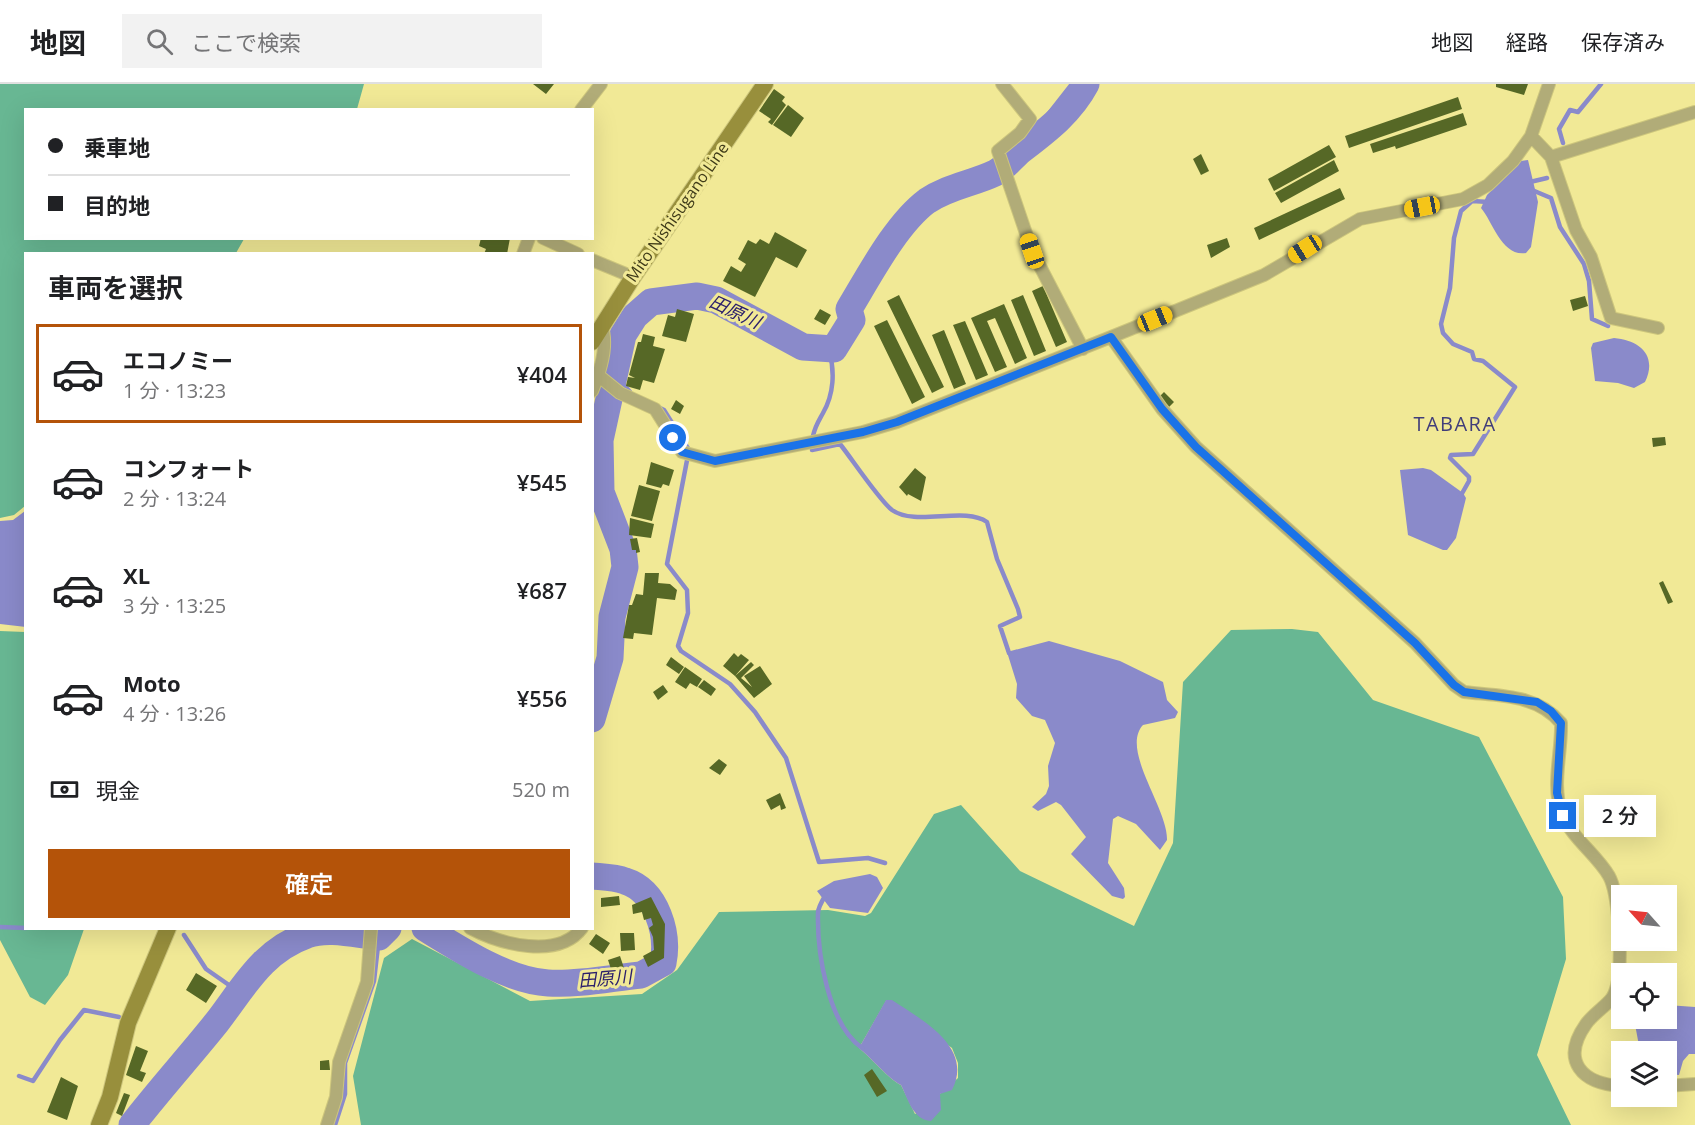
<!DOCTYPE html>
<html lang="ja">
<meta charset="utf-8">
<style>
body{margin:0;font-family:"Open Sans","Noto Sans JP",sans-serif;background:#f2f2f2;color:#202124;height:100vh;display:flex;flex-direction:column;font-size:22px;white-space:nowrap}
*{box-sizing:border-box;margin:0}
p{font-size:20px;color:#757577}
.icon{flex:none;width:33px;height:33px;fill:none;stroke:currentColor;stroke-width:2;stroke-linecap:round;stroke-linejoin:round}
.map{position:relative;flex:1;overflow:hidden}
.details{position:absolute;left:24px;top:168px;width:570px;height:678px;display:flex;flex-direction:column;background:#fff;border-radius:0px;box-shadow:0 6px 24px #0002}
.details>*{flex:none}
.top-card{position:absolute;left:24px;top:24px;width:570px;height:132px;border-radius:0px;box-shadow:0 6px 24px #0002;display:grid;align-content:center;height:132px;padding:0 24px;background:#fff}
.needle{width:39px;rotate:297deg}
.buttons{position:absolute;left:1611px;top:801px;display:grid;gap:12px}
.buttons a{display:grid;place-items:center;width:66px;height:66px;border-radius:0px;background:#fff;box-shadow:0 6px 24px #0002;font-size:30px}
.end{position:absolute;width:27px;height:27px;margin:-14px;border:8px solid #1a73e8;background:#fff;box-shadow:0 0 0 3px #fff}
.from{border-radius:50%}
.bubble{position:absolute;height:42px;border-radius:0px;background:#fff;box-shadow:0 6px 24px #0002;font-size:20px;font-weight:600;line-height:42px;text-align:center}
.car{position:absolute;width:18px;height:36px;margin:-18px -9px;border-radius:8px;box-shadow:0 0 4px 2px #0007;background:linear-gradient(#f5c518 24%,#345 0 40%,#f5c518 0 76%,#345 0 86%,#f5c518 0)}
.top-card b{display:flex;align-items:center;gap:21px;height:57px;font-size:22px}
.top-card b+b{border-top:2px solid #e0e0e0}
.top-card i{width:15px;height:15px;background:#202124}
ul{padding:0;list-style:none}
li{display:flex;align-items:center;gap:18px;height:99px;margin:0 12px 9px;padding:0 12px;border:3px solid transparent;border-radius:0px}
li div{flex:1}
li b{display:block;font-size:22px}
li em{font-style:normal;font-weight:600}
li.current{border-color:#b45309}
li>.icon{width:54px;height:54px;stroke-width:1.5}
h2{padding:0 24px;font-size:27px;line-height:72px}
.pay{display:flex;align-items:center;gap:15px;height:66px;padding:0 24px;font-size:22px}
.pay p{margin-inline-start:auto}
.action{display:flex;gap:12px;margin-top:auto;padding:12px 24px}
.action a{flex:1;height:69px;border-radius:0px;background:#b45309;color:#fff;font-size:24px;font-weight:600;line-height:69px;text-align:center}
header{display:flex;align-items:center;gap:36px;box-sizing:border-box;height:84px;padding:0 30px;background:#fff;border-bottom:2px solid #e0e0e0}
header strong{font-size:28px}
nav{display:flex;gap:33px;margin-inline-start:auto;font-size:21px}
.search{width:420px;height:54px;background:#f2f2f2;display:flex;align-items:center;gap:15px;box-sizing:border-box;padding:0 21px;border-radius:0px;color:#757577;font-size:22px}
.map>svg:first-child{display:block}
.forest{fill:#68b793;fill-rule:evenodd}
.water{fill:#8a8aca}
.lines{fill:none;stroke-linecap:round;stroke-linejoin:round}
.stream{stroke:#8a8aca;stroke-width:4.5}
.river{stroke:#8a8aca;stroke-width:27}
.building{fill:#566826}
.minor-casing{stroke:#cdc67d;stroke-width:14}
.secondary-casing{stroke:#cdc67d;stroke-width:18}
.minor{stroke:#b1ac78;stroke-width:12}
.secondary{stroke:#988f3c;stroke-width:16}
.route{stroke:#1a73e8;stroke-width:8}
.labels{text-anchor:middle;stroke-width:6;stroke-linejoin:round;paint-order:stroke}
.street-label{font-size:16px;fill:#3f3b19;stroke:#f1e996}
.water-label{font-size:18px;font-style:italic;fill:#2c206c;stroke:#f1e996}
.quarter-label{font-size:20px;letter-spacing:1.5px;fill:#413e7a;stroke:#f1e996}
</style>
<header>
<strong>地図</strong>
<div class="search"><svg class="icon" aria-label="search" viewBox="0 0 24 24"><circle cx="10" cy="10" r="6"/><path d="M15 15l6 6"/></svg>ここで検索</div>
<nav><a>地図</a><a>経路</a><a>保存済み</a></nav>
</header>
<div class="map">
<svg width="1695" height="1041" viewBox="0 0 1695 1041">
<rect width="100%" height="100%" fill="#f1e996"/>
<!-- forest -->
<path class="forest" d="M0,0h364l-7,25 -331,1v128l218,1 -8,14 -210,1 -1,252 -11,9 -14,3z
M1292,545l26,3 55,68 106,37 84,160 3,62 -29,96 34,70h-1210l-8,-49 31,-118 28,-19 118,62 112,-7 35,-24 42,-58 109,-2 37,6 6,-3 63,-99 27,-9 59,66 114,55 39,-83 10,-161 48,-52zM886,917l66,47 6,15v15l-18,16 -2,6 -23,14 -14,-29c-10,-4 -32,-29 -42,-37z
M0,547l25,1 1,296 58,1 -16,46 -23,30 -15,-8 -30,-57z"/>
<!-- water -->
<path class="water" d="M1528,76l10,42 -7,45 -5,6c-24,4 -33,-31 -45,-45l6,-13 34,-34z
M1614,254c25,2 44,17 31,44l-11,6 -16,-5 -23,-2 -4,-33 2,-5z
M1423,384l8,2 32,23 3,5 -10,40 -9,12h-4l-35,-15 -8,-65z
M25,427l1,116 -26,-3v-103l13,-1z
M1049,557l71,20 43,21 4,18 11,12 -3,6 -32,7c-23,25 25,83 24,115l-7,10 -24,-26 -18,-8 -5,3 -5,44 16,25 1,9 -2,2 -11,-3 -41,-42 15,-17 -25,-32 -5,-3 -18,9 -6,-4 14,-13 3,-8 -1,-20 7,-23 -10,-23 -13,-4 -16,-18 1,-14 -10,-32z
M870,790l7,3 6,11 -15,25 -38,-5 -13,-17 17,-10z
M886,916h6c30,20 82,47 60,90l-12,4 1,16 -10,11c-18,-1 -23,-22 -30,-36 -10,-4 -32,-29 -42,-37z
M1667,921l28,2v47h-6l-6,7 -4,14 -12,-1 -1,-22 -26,-1 -6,-32 32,-1z"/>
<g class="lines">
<!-- stream -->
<path class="stream" d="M1563,59l-4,-14 11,-19 8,2 23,-28
M1530,98l17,-4
M948,104l16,-11 53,-23 55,-70
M1532,106l19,8 9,29 24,37 5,17 3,38 16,7
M614,289l16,19
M656,322l8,4 25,40 -22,114 20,26 1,23 -10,33 3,5 49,33 25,28 31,46 33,104 49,-4 17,5
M813,352c2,-10 5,-14 10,-23 11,-19 12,-42 6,-62
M812,363v3l28,-6c12,15 39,56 52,66 24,17 72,-4 95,12l10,37 21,50 2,8 -20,9 9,27
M592,373l7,2
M1460,413l9,-16v-4l-19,-19 1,-3 22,-1 42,-67 -32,-26 -9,-2 -2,-7 -19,-8 -10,-11 -2,-9 9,-36 4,-50 7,-27 11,-10 17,1
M825,812c-3,5 -7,12 -7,17 -1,40 10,111 44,135
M0,843l26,1
M184,851l22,34 33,23
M19,992l14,5 27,-41 24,-30 35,7
M335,1041l10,-31v-31l29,-82 5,-44"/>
<!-- river -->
<path class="river" d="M592,635l18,-61 2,-41 13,-50 -2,-18 -22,-57 -1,-52 23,-105 12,-19 16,-14 46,-6 19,4 87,47 31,2 18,-29 -3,-11c20,-33 47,-85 78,-108 22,-15 45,-17 68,-28 10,-5 16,-14 24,-21 26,-20 51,-38 67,-68
M425,844c34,21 83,53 123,55 30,2 63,-5 93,-8l22,-12c6,-29 -6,-72 -38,-82 -10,-4 -22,-4 -33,-5
M132,1041c27,-35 57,-68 85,-103 27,-35 45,-71 90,-87 21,-8 50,0 72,2l9,-9"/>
</g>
<!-- building -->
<path class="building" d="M533,0h21l-8,10z
M1496,0h32l-4,11 -28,-8z
M774,5l11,8 -3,4 4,4 -14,20 -4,-3 3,-3 -12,-8z
M1458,13l4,12 -113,39 -4,-12z
M788,21l16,13 -13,19 -18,-12z
M1463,29l4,12 -71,24 -1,-3 -22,7 -3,-9z
M1329,61l7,12 -62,34 -6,-12z
M1201,70l8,17 -8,4 -8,-16z
M1334,76l5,11 -58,32 -6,-10z
M1340,104l5,11 -86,41 -5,-12z
M775,148l32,18 -10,18 -21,-11 -21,40 -32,-16 8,-15 10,6 5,-8 -8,-5 10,-19 8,4 4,-5 9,5z
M481,154h29l-3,16h-23l2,-5 -7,-3z
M1227,154l3,9 -19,11 -4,-13z
M1043,202l24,56 -11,5 -24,-56z
M899,211l45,92 -12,6 -45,-92z
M1023,211l23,56 -12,5 -23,-56z
M1585,212l3,10 -15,5 -3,-11z
M1004,220l23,54 -12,6 -20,-46 -8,3 20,46 -12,5 -24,-54z
M677,225l17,5 -8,28 -24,-6 6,-21 7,2z
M820,225l11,6 -6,10 -11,-6z
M887,236l38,77 -13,7 -38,-78z
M965,237l23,54 -12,5 -23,-55z
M944,246l22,54 -12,5 -22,-54z
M643,250l12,3 -2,9 12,3 -11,34 -11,-3 -3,10 -14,-4 2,-9 7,1 -6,-3 9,-33h3z
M1164,308l10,10 -6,6 -9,-11z
M676,316l8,6 -4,8 -9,-5z
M1665,353l1,8 -13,2 -1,-9z
M651,378l23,8 -5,16 -6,-2 -2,4 -15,-4z
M915,384l11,9 -5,24 -13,-7 -1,2 -8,-9z
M639,401l21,6 -8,30 -21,-5z
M630,434l24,6 -3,14 -22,-3z
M637,454l3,14 -4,1v-3h-4l-2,-11z
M645,489h14l-1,10 12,1 7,6 -2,10 -18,-2 -5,37 -18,-2 -1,6 -10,-1 6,-33h3l4,-11 7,1z
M1663,497l10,21 -5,2 -9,-21z
M734,569l4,4 3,-3 8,6 -14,16 -12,-10z
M671,573l13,10 -5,7 -13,-9z
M751,578l3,3 -13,13 11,9 -8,-11 16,-10 12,18 -18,14 -19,-22z
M685,583l17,12 -5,8 -7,-4 -4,6 -11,-7z
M704,596l12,9 -5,7 -13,-9z
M663,601l5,7 -10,8 -5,-8z
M719,675l8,6 -7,10 -11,-7z
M780,709l6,15 -5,2 -1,-5 -9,5 -5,-10z
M619,812l1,9 -19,2v-9z
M651,813l14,27 -1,34 -16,9 -5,-11 11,-6 -1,-13 -4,-9 4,-3 -2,-7 -7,2 -2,-8 -9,2 -1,-9z
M620,849h14l1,17 -14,1z
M596,850l14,9 -7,11 -14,-10z
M620,872l4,12 -12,4 -4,-12z
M196,889l21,13 -11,17 -20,-13z
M136,962l12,5 -8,20 6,2 -4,9 -16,-7z
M329,976l1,10h-10v-9z
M872,985l15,22 -10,6 -13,-22z
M61,993l17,9 -11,34 -20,-8z
M124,1009l6,2 -8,21 -6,-3z"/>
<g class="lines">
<defs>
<path id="minor" d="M1002,0l28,35 -10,14 -22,18 34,100 51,98
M581,26l20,-26
M1531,52l20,21 144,-45
M1551,73l25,73 15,27 20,61 47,10
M543,154l35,16
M523,170l6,-16
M592,176l41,17
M1111,253l153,-62 96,-56 103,-20 25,-14 25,-24 18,-25 18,-52
M599,292l21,17 35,16 27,43 33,9 148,-29 34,-10 214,-85 51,72 34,38 219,196 39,42 10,7c35,4 73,2 97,31 1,30 -10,62 1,91 9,23 35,41 47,62 10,18 12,74 10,96 0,7 -3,20 -7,26 -7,9 -19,16 -26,26 -26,37 -4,60 36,62
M592,307c8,-19 17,-47 9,-66
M470,844c30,16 88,32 112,0
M1666,1002l29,-2
M327,1041l9,-28 3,-35 28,-80 4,-54"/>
<path id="secondary" d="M592,258l41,-65 132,-193
M99,1041l11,-28 18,-74 40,-95"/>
</defs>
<!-- minor casing -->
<use href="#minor" class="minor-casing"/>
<!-- secondary casing -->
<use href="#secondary" class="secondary-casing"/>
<!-- minor -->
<use href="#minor" class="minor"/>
<!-- secondary -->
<use href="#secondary" class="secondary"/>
</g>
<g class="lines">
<!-- route -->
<path class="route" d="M673,354l9,14 33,9 148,-29 34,-10 214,-85 51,72 34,38 219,196 39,42 10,7 73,10 14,9 10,12 -4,70 6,23"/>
</g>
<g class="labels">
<!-- street labels -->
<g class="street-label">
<text transform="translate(677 128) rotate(-55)" y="6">Mito Nishisugano Line</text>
</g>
<!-- water labels -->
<g class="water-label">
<text transform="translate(735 228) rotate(25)" y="6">田原川</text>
<text transform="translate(605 895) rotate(-5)" y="6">田原川</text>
</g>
<!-- quarter labels -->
<g class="quarter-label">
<text x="1455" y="347">TABARA</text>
</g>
</g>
</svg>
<div class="buttons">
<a><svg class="needle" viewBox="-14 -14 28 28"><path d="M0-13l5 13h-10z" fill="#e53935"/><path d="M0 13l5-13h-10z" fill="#757577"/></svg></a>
<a><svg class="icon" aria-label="locate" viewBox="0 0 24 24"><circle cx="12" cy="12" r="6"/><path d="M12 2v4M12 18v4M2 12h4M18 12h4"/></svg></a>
<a><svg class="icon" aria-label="layers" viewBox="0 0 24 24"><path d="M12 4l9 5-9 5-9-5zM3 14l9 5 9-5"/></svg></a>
</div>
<i class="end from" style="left:673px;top:354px"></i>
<i class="end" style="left:1563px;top:732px"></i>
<div class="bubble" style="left:1584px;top:711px;width:72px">2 分</div>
<i class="car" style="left:1422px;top:123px;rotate:259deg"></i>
<i class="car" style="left:1305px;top:165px;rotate:238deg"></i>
<i class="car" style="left:1032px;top:167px;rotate:341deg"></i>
<i class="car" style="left:1155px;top:235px;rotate:68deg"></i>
<div class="top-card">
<b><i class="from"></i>乗車地</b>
<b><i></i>目的地</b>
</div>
<section class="details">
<h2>車両を選択</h2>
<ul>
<li class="current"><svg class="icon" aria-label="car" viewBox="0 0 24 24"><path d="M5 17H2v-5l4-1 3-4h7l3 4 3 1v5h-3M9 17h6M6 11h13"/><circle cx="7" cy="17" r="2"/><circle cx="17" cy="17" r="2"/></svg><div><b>エコノミー</b><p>1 分 · 13:23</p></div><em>¥404</em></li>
<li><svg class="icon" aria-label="car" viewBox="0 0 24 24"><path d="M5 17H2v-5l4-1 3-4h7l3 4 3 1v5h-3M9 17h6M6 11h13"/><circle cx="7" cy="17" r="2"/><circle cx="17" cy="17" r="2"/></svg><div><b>コンフォート</b><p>2 分 · 13:24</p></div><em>¥545</em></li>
<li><svg class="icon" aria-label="car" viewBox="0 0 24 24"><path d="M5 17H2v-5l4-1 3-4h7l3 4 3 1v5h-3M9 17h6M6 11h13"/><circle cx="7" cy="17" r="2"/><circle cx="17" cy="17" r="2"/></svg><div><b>XL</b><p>3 分 · 13:25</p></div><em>¥687</em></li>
<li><svg class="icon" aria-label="car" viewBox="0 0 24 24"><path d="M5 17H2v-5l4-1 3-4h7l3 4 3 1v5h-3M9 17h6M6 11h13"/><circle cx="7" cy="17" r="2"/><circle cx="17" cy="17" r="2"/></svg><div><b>Moto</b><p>4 分 · 13:26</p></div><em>¥556</em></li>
</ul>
<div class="pay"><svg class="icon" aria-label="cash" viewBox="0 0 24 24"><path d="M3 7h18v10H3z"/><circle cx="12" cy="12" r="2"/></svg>現金<p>520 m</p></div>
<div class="action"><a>確定</a></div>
</section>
</div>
